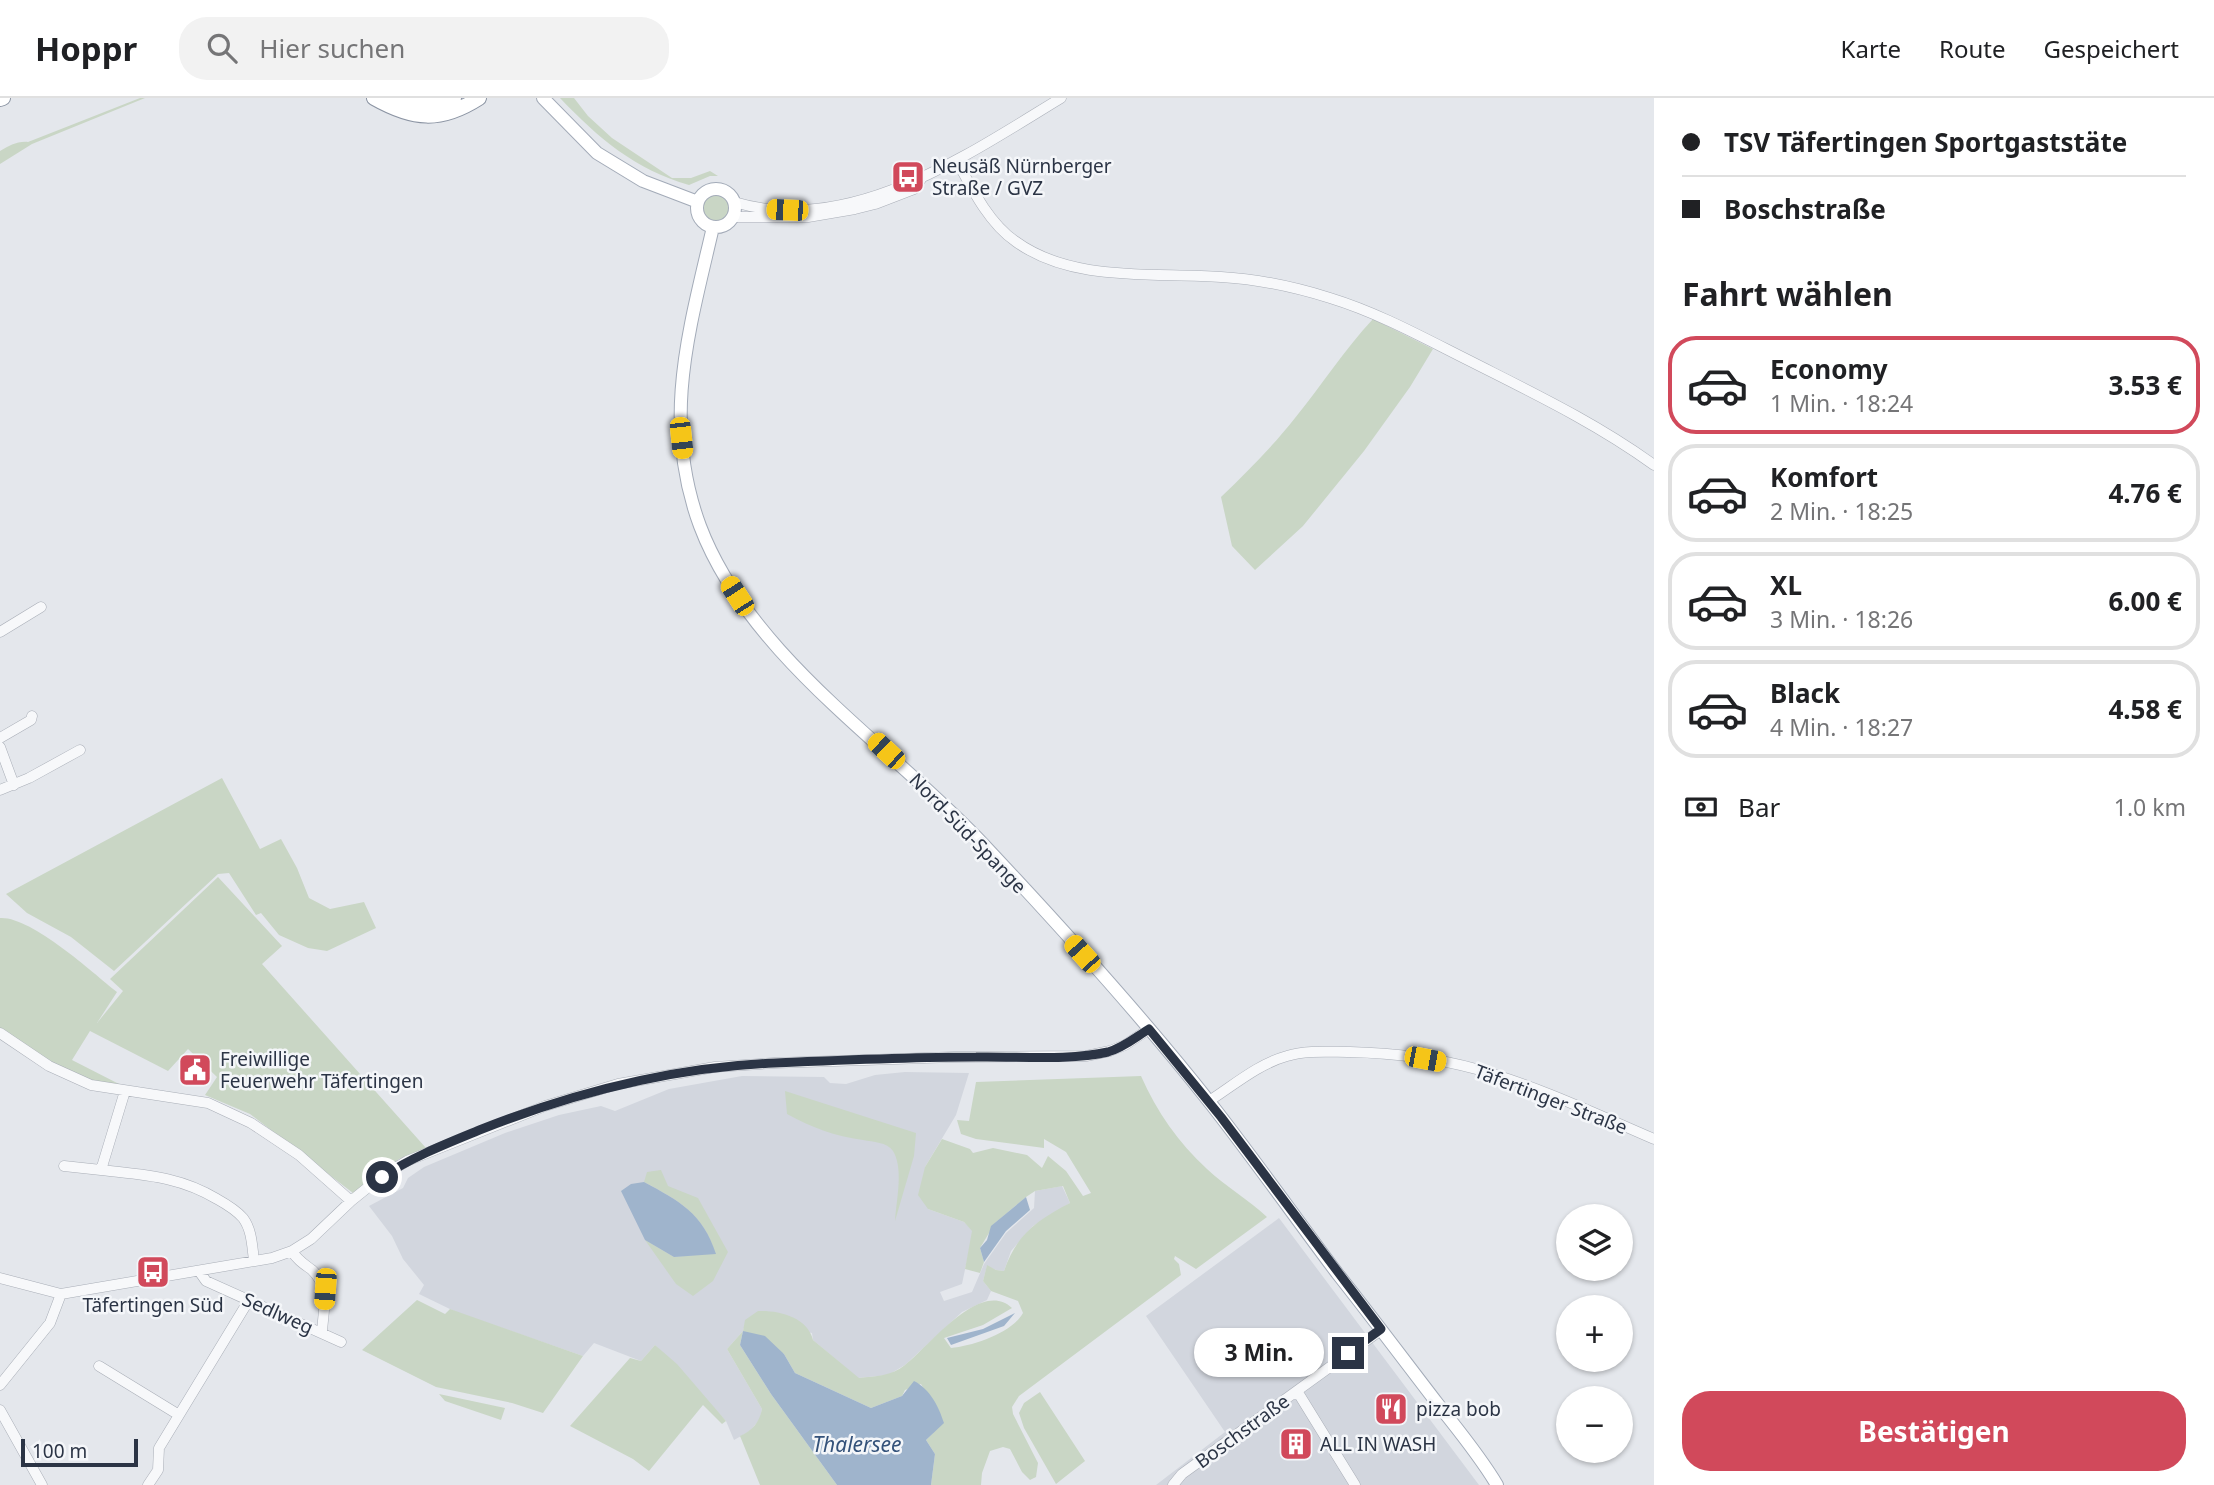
<!DOCTYPE html>
<html lang="de">
<meta charset="utf-8">
<style>
body{margin:0;font-family:"Noto Sans",sans-serif;background:#f2f2f2;color:#202124;height:100vh;display:flex;flex-direction:column;font-size:26px;white-space:nowrap}
*{box-sizing:border-box;margin:0}
p{font-size:23px;color:#757577}
.icon{flex:none;width:38px;height:38px;fill:none;stroke:currentColor;stroke-width:2;stroke-linecap:round;stroke-linejoin:round}
.map{position:relative;flex:1;overflow:hidden}
.drawer{display:flex;flex-direction:column;background:#fff;width:560px}
.drawer>*{flex:none}
.top-card{display:grid;align-content:center;height:154px;padding:0 28px;background:#fff}
.fabs{position:absolute;left:1556px;top:1106px;display:grid;gap:14px}
.fabs a{display:grid;place-items:center;width:77px;height:77px;border-radius:50%;background:#fff;box-shadow:0 2px 5px #0004;font-size:35px}
.scale{position:absolute;left:21px;bottom:18px;width:117px;box-sizing:border-box;padding-left:7px;border:4px solid #2b3445;border-top:0;font-size:19px;line-height:24px;white-space:nowrap;color:#2b3445;-webkit-text-stroke:5px #f4f6f9;paint-order:stroke}
.end{position:absolute;width:32px;height:32px;margin:-16px;border:9px solid #2b3445;background:#fff;box-shadow:0 0 0 4px #fff}
.from{border-radius:50%}
.bubble{position:absolute;height:49px;border-radius:24px;background:#fff;box-shadow:0 2px 5px #0004;font-size:23px;font-weight:700;line-height:49px;text-align:center}
.car{position:absolute;width:21px;height:42px;margin:-21px -10px;border-radius:9px;box-shadow:0 0 5px 2px #0007;background:linear-gradient(#f5c518 24%,#345 0 40%,#f5c518 0 76%,#345 0 86%,#f5c518 0)}
.top-card b{display:flex;align-items:center;gap:24px;height:66px;font-size:26px}
.top-card b+b{border-top:2px solid #e0e0e0}
.top-card i{width:18px;height:18px;background:#202124}
ul{padding:0;list-style:none}
li{display:flex;align-items:center;gap:21px;height:98px;margin:0 14px 10px;padding:0 14px;border:4px solid #e0e0e0;border-radius:28px}
li div{flex:1}
li b{display:block;font-size:26px}
li em{font-style:normal;font-weight:700}
li.on{border-color:#d1495b}
li>.icon{width:63px;height:63px;stroke-width:1.5}
h2{padding:0 28px;font-size:32px;line-height:84px}
.pay{display:flex;align-items:center;gap:18px;height:77px;padding:0 28px;font-size:26px}
.pay p{margin-inline-start:auto}
.cta{display:flex;gap:14px;margin-top:auto;padding:14px 28px}
.cta a{flex:1;height:80px;border-radius:28px;background:#d1495b;color:#fff;font-size:28px;font-weight:700;line-height:80px;text-align:center}
header{display:flex;align-items:center;gap:42px;box-sizing:border-box;height:98px;padding:0 35px;background:#fff;border-bottom:2px solid #e0e0e0}
header strong{font-size:33px}
nav{display:flex;gap:38px;margin-inline-start:auto;font-size:24px}
.search{width:490px;height:63px;background:#f2f2f2;display:flex;align-items:center;gap:18px;box-sizing:border-box;padding:0 24px;border-radius:28px;color:#757577;font-size:26px}
main{display:flex;flex:1;min-height:0}
.map>svg:first-child{display:block}
.built{fill:#d2d6de}
.green{fill:#c9d6c5}
.water{fill:#9fb4cc}
.lines{fill:none;stroke-linecap:round;stroke-linejoin:round}
.minor-casing{stroke:#a9aeb7;stroke-width:11}
.major-casing{stroke:#a3abb8;stroke-width:14}
.highway-casing{stroke:#8b94a3;stroke-width:16}
.minor{stroke:#f7f8fa;stroke-width:10}
.major{stroke:#fff;stroke-width:12}
.highway{stroke:#fff;stroke-width:14}
.route{stroke:#2b3445;stroke-width:9}
.labels{text-anchor:middle;stroke-width:5;stroke-linejoin:round;paint-order:stroke}
.poi-label{font-size:19px;fill:#2b3445;stroke:#f4f6f9;text-anchor:start}
.street-label{font-size:19px;fill:#2b3445;stroke:#f4f6f9}
.water-label{font-size:21px;font-style:italic;fill:#34527a;stroke:#f4f6f9}
</style>
<header>
<strong>Hoppr</strong>
<div class="search"><svg class="icon" aria-label="search" viewBox="0 0 24 24"><circle cx="10" cy="10" r="6"/><path d="M15 15l6 6"/></svg>Hier suchen</div>
<nav><a>Karte</a><a>Route</a><a>Gespeichert</a></nav>
</header>
<main>
<div class="map">
<svg width="1654" height="1387" viewBox="0 0 1654 1387">
<rect width="100%" height="100%" fill="#e4e7ec"/>
<!-- built -->
<path class="built" d="M905,974l64,1 -13,42 -31,52 3,42 36,13 9,9 -11,53 -22,8 4,9 28,-9 12,-28 22,-31 28,-25 1,-17 27,-5 8,17 -37,23 -22,25 -7,20 -8,-1 -9,-4 -4,15 8,10 -4,9 -25,12 -57,53 -17,10 -30,3 -45,-38 -1,-7 -66,-13 -3,11 -16,18 35,60 -2,10 -10,12 -16,9 -8,-19 -71,-76 -14,16 -47,-18 -11,13 -127,-44 -37,-18 5,-9 -21,-26 -11,-23 -23,-30 34,-18 5,-10 16,-11 81,-34 54,-18 42,-9 14,5 54,-22 73,-13 82,1 6,6 16,1 29,-9z
M1279,1120l200,267h-323l69,-53 -79,-116z"/>
<!-- green -->
<path class="green" d="M140,0h5l-113,46 -32,20v-13c9,-5 17,-10 28,-9z
M560,0h14l14,18 24,22 60,40h19l19,-7 8,5h-8l-21,9c-53,-15 -91,-47 -129,-87z
M702 111a15 15 0 1 1 30 0a15 15 0 1 1-30 0Z
M1373,221l60,30 -23,38 -46,64 -61,75 -48,44 -23,-24 -11,-49c26,-25 52,-51 74,-79 27,-33 49,-68 78,-99z
M222,680l38,71 21,-10 16,29 12,30 21,11 34,-7 12,26 -49,23 -19,-3 -29,-13 -18,-22 -5,2 -27,-42 -11,1 -104,97 -43,-34 -44,-24 -21,-19z
M218,779l64,69 -20,18 164,184 -27,11 -46,34 -103,-79 -45,-19 12,-18 -29,-28 -20,22 -78,-40 -18,29 47,24 -2,6 -26,-5 -91,-52v-115c31,-2 92,54 117,74l-20,31 26,-32 -13,-12z
M1141,978c16,36 37,66 66,93 19,18 41,30 60,48l-71,52 -21,-13 -1,3 5,5 2,11 -162,121 -7,11 1,7 25,49 -2,14 -6,3 -8,-8 -12,-23 -7,-2 -13,4 -8,22 -1,12h-50l4,-31 -9,-14 7,-7 -8,-42 -4,-7 -16,6 -3,6 -31,12 -76,-35 -11,-19 -41,-23 -3,14 31,49 66,91h-77l-20,-49c13,-6 19,-13 22,-27l-35,-60 16,-18 2,-11 13,-9c20,-1 50,6 55,29l46,38c17,-2 32,-2 46,-13 24,-18 75,-87 107,-57l-29,17 -39,13 7,10c22,-2 61,-15 72,-35l-5,-12 -27,-10 -8,-10 4,-16 9,5 8,1c12,-36 33,-51 66,-68l-7,-17 -28,5 -9,6 -31,26 -15,25 4,14 -4,11 -15,-4 7,-38 -8,-9 -36,-13 -10,-14 7,-28 17,-28 28,10 3,4 20,-5 34,7 15,13 6,-12 18,15 17,25 8,-3 -25,-41 -22,-13v9l-68,-9 -15,-5 -4,-14 12,1 7,-39z
M785,993l131,42 -2,23 -19,65c1,-20 9,-52 -2,-70 -6,-9 -20,-9 -30,-11 -29,-4 -50,-12 -76,-26z
M661,1072l7,16 30,12 30,54 -15,29 -20,15 -17,-12 -31,-44 29,17 41,-4c-11,-39 -37,-53 -71,-71l3,-10z
M417,1202l28,14 5,-5 133,47 -40,57 -31,-10 -76,-16 -74,-37z
M655,1247l22,19 49,57 -4,3 -19,-19 -54,66 -16,-12 -63,-33 60,-68 11,3z
M1040,1294l45,69 -29,23 -32,-56 -5,-15 5,-10z
M439,1296l66,14 -4,12 -56,-19z"/>
<!-- water -->
<path class="water" d="M644,1084c35,19 59,31 72,72l-42,3 -29,-17 -24,-49 10,-7z
M1026,1099l4,13 -24,21 -22,31 -4,-14 7,-8 4,-14z
M1015,1215l-11,13 -53,19 -4,-7 36,-9z
M743,1233l22,5 19,18 11,19 76,35 31,-12 12,-15c16,8 25,26 30,42l-18,17 9,14 -4,31h-94l-66,-91 -31,-49z"/>
<g class="lines">
<defs>
<path id="minor" d="M957,63c15,28 32,62 58,80 57,42 139,31 206,36 36,2 74,10 109,21 49,15 94,40 140,63 63,32 126,62 184,104
M734,104c116,35 233,-47 327,-104
M733,119h75l47,-8 20,-5 39,-15 7,-10
M0,534l41,-25
M0,640l31,-18 1,-4
M0,649l14,38
M0,692l29,-12 51,-28
M0,935l49,33 42,19 117,18 43,20 48,32 52,46
M125,993l-24,79c43,5 78,6 116,29 9,5 19,11 26,19 9,12 9,28 11,42
M1209,1003c25,-16 49,-37 78,-45 19,-6 43,-4 63,-4 42,1 86,6 126,17 61,17 120,45 178,70
M64,1068l37,4
M292,1153c5,9 12,13 20,19 19,18 11,39 10,63
M199,1173l7,10 135,61
M0,1180l61,16 211,-36 20,-7 19,-12 40,-38 31,-25 25,-15 138,-55 73,-22 97,-17 59,-4 180,-6 132,-1 24,-5 15,-6 24,-16
M99,1268l80,49
M0,1287l50,-62 11,-29
M1297,1293l58,94
M0,1312l42,75
M148,1387l10,-15 1,-22 90,-148
M1173,1387l9,-11 199,-144"/>
<path id="major" d="M543,0l54,55 46,28 55,21
M697 110a19 19 0 1 1 38 0a19 19 0 1 1-38 0Z
M713,129c-24,104 -52,194 -13,299 49,130 191,220 284,319 77,82 157,170 227,259 43,55 84,113 126,169 34,43 67,87 100,130 21,27 43,53 60,82"/>
<path id="highway" d="M374,0c39,22 66,25 105,0
M396,0l29,5 29,-5
M0,1l3,-1"/>
</defs>
<!-- minor casing -->
<use href="#minor" class="minor-casing"/>
<!-- major casing -->
<use href="#major" class="major-casing"/>
<!-- highway casing -->
<use href="#highway" class="highway-casing"/>
<!-- minor -->
<use href="#minor" class="minor"/>
<!-- major -->
<use href="#major" class="major"/>
<!-- highway -->
<use href="#highway" class="highway"/>
</g>
<g class="lines">
<!-- route -->
<path class="route" d="M382,1079c32,-21 66,-34 100,-48 94,-37 192,-62 293,-66 67,-3 134,-6 201,-6 40,-1 93,4 132,-5 15,-4 28,-15 41,-23l72,88 160,212 -33,24"/>
</g>
<!-- icons -->
<defs>
<symbol id="bus-square" viewBox="-11 -11 22 22"><rect x="-9" y="-9" width="18" height="18" rx="4" fill="#d1495b" stroke="#f4f6f9"/><path d="M-5-6H5V4H4V6H2V4H-2V6H-4V4H-5ZM-3.5-4V0h7V-4ZM-3.5 1.2v1.5H-2V1.2ZM2 1.2v1.5H3.5V1.2Z" fill="#fff"/></symbol>
<symbol id="civic-square" viewBox="-11 -11 22 22"><rect x="-9" y="-9" width="18" height="18" rx="4" fill="#d1495b" stroke="#f4f6f9"/><path d="M-.6-6.5H3V-4.5H.6V-3L4-1V1h2V6H-6V1h2V-1L-.6-3ZM-1.2 2.5V6h2.4V2.5Z" fill="#fff"/></symbol>
<symbol id="restaurant-square" viewBox="-11 -11 22 22"><rect x="-9" y="-9" width="18" height="18" rx="4" fill="#d1495b" stroke="#f4f6f9"/><path d="M-5-6h1v4h1v-4h1v4h1v-4h1v5L-1.5 .5V6h-2V.5L-5-1ZM5-6V6H3V1.5H1.5Q1.5-4 5-6Z" fill="#fff"/></symbol>
<symbol id="building-square" viewBox="-11 -11 22 22"><rect x="-9" y="-9" width="18" height="18" rx="4" fill="#d1495b" stroke="#f4f6f9"/><path d="M-4-6H4V6H1V3H-1V6H-4ZM-2.5-4.3h1.7v1.8h-1.7ZM.8-4.3h1.7v1.8H.8ZM-2.5-1h1.7V.8h-1.7ZM.8-1h1.7V.8H.8Z" fill="#fff"/></symbol>
</defs>
<g fill-rule="evenodd">
<use href="#bus-square" x="889" y="60" width="38" height="38"/>
<use href="#civic-square" x="176" y="953" width="38" height="38"/>
<use href="#bus-square" x="134" y="1155" width="38" height="38"/>
<use href="#restaurant-square" x="1372" y="1292" width="38" height="38"/>
<use href="#building-square" x="1277" y="1327" width="38" height="38"/>
</g>
<g class="labels">
<!-- poi labels -->
<g class="poi-label">
<text x="932" y="75">Neusäß Nürnberger<tspan x="932" dy="22">Straße / GVZ</tspan></text>
<text x="220" y="968">Freiwillige<tspan x="220" dy="22">Feuerwehr Täfertingen</tspan></text>
<text x="153" y="1214" text-anchor="middle">Täfertingen Süd</text>
<text x="1416" y="1318">pizza bob</text>
<text x="1320" y="1353">ALL IN WASH</text>
</g>
<!-- street labels -->
<g class="street-label">
<text transform="translate(968 735) rotate(46)" y="7">Nord-Süd-Spange</text>
<text transform="translate(1551 1001) rotate(21)" y="7">Täfertinger Straße</text>
<text transform="translate(278 1215) rotate(24)" y="7">Sedlweg</text>
<text transform="translate(1242 1333) rotate(-36)" y="7">Boschstraße</text>
</g>
<!-- water labels -->
<g class="water-label">
<text x="857" y="1354">Thalersee</text>
</g>
</g>
</svg>
<div class="fabs">
<a><svg class="icon" aria-label="layers" viewBox="0 0 24 24"><path d="M12 4l9 5-9 5-9-5zM3 14l9 5 9-5"/></svg></a>
<a>+</a>
<a>−</a>
</div>
<div class="scale">100 m</div>
<i class="end from" style="left:382px;top:1079px"></i>
<i class="end" style="left:1348px;top:1255px"></i>
<div class="bubble" style="left:1194px;top:1230px;width:130px">3 Min.</div>
<i class="car" style="left:787px;top:112px;rotate:272deg"></i>
<i class="car" style="left:681px;top:340px;rotate:174deg"></i>
<i class="car" style="left:737px;top:498px;rotate:327deg"></i>
<i class="car" style="left:886px;top:653px;rotate:313deg"></i>
<i class="car" style="left:1082px;top:856px;rotate:318deg"></i>
<i class="car" style="left:1425px;top:961px;rotate:101deg"></i>
<i class="car" style="left:325px;top:1191px;rotate:184deg"></i>
</div>
<section class="drawer">
<div class="top-card">
<b><i class="from"></i>TSV Täfertingen Sportgaststäte</b>
<b><i></i>Boschstraße</b>
</div>
<h2>Fahrt wählen</h2>
<ul>
<li class="on"><svg class="icon" aria-label="car" viewBox="0 0 24 24"><path d="M5 17H2v-5l4-1 3-4h7l3 4 3 1v5h-3M9 17h6M6 11h13"/><circle cx="7" cy="17" r="2"/><circle cx="17" cy="17" r="2"/></svg><div><b>Economy</b><p>1 Min. · 18:24</p></div><em>3.53 €</em></li>
<li><svg class="icon" aria-label="car" viewBox="0 0 24 24"><path d="M5 17H2v-5l4-1 3-4h7l3 4 3 1v5h-3M9 17h6M6 11h13"/><circle cx="7" cy="17" r="2"/><circle cx="17" cy="17" r="2"/></svg><div><b>Komfort</b><p>2 Min. · 18:25</p></div><em>4.76 €</em></li>
<li><svg class="icon" aria-label="car" viewBox="0 0 24 24"><path d="M5 17H2v-5l4-1 3-4h7l3 4 3 1v5h-3M9 17h6M6 11h13"/><circle cx="7" cy="17" r="2"/><circle cx="17" cy="17" r="2"/></svg><div><b>XL</b><p>3 Min. · 18:26</p></div><em>6.00 €</em></li>
<li><svg class="icon" aria-label="car" viewBox="0 0 24 24"><path d="M5 17H2v-5l4-1 3-4h7l3 4 3 1v5h-3M9 17h6M6 11h13"/><circle cx="7" cy="17" r="2"/><circle cx="17" cy="17" r="2"/></svg><div><b>Black</b><p>4 Min. · 18:27</p></div><em>4.58 €</em></li>
</ul>
<div class="pay"><svg class="icon" aria-label="cash" viewBox="0 0 24 24"><path d="M3 7h18v10H3z"/><circle cx="12" cy="12" r="2"/></svg>Bar<p>1.0 km</p></div>
<div class="cta"><a>Bestätigen</a></div>
</section>
</main>
